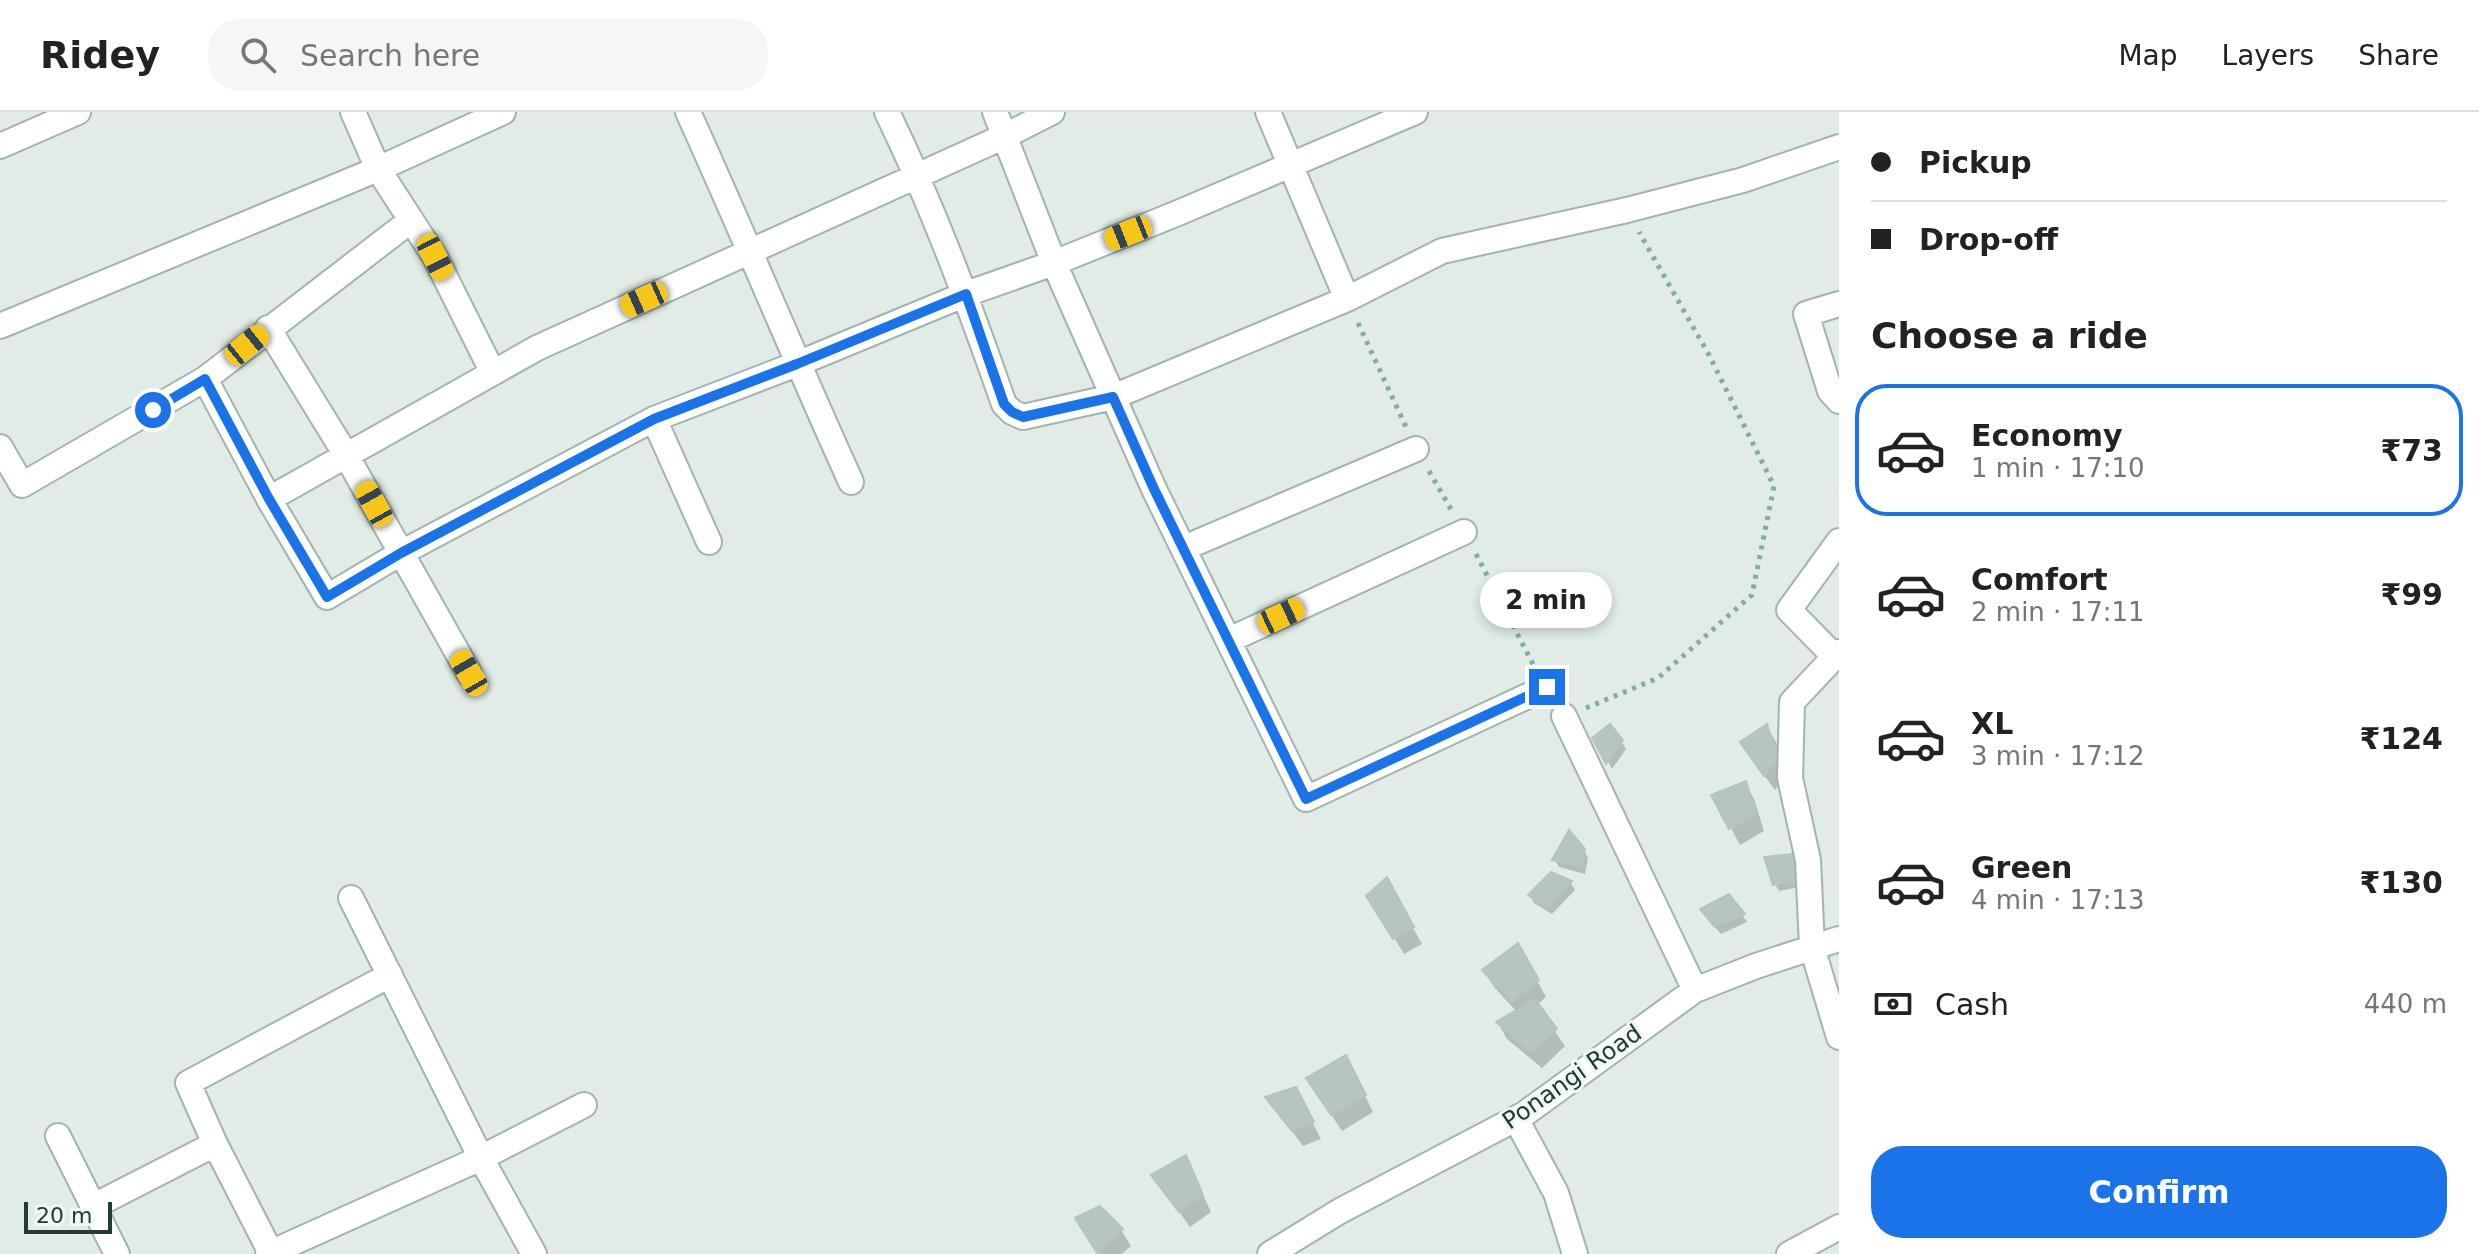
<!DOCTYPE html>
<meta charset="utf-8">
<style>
body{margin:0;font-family:"DejaVu Sans",sans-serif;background:#f6f6f6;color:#222;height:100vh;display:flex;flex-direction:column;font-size:30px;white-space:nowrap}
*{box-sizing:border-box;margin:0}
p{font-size:26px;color:#767676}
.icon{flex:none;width:44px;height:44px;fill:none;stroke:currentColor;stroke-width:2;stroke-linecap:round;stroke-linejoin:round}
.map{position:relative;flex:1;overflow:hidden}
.sheet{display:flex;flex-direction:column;background:#fff;width:640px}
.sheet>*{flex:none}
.top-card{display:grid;align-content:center;height:176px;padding:0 32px;background:#fff}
.scale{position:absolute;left:24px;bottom:20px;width:88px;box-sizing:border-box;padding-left:8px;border:4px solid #213c33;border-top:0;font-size:22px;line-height:28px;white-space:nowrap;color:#213c33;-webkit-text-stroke:6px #f1f8f4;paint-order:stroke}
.end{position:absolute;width:36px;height:36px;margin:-18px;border:10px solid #1a73e8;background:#fff;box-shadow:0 0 0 4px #fff}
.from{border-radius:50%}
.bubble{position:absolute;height:56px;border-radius:28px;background:#fff;box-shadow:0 4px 12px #0003;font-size:26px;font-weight:700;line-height:56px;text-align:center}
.car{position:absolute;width:24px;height:48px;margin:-24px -12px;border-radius:10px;box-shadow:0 0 6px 2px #0007;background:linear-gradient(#f5c518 24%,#345 0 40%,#f5c518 0 76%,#345 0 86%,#f5c518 0)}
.top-card b{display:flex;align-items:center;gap:28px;height:76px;font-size:30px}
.top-card b+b{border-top:2px solid #e0e0e0}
.top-card i{width:20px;height:20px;background:#222}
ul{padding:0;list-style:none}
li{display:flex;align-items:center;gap:24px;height:132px;margin:0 16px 12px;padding:0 16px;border:4px solid transparent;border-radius:32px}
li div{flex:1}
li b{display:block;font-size:30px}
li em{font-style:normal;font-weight:700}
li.active{border-color:#1a73e8}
li>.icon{width:72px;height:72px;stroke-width:1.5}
h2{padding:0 32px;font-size:36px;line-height:96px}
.pay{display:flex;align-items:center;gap:20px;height:88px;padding:0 32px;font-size:30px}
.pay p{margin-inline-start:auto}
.action{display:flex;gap:16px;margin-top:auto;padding:16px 32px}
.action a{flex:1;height:92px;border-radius:32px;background:#1a73e8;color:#fff;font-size:32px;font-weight:700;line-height:92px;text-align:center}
header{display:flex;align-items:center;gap:48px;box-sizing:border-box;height:112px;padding:0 40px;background:#fff;border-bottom:2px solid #e0e0e0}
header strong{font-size:38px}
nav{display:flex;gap:44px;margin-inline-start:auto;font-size:28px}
.search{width:560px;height:72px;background:#f6f6f6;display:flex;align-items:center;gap:20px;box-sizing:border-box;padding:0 28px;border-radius:32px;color:#767676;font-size:30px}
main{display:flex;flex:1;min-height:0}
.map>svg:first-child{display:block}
.shadow{fill:#0003}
.building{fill:#b6c6bf;stroke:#b3c5bd;stroke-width:2}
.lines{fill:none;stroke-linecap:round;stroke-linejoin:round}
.minor-casing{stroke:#a4b4ad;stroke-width:28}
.path{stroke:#81af9e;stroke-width:5;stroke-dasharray:4 6;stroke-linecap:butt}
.minor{stroke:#fff;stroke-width:24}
.route{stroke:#1a73e8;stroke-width:10}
.labels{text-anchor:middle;stroke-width:6;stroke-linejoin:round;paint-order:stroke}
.street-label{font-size:24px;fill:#213c33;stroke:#f1f8f4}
</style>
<header>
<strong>Ridey</strong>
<div class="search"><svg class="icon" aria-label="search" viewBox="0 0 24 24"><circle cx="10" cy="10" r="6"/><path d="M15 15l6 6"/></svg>Search here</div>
<nav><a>Map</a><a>Layers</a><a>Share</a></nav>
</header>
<main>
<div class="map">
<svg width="1839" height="1142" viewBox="0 0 1839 1142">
<rect width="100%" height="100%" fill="#e1ece6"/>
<!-- shadow -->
<path class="shadow" d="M1767,615l9,15 10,34 -11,14 -23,-31z
M1595,626l26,3 5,8 -14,20z
M1745,671l9,16 10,32 -24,14 -26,-49z
M1584,738l4,8 -3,16 -26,-7 -4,-7z
M1792,744l4,8 4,23 -21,4 -4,-7z
M1552,763l19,8 4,7 -23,24 -18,-11 -4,-8z
M1386,768l36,64 -18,10 -26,-42z
M1729,785l18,25 -26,12 -15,-17z
M1518,834l28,51 -9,8 28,41 -23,22 -35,-29 -9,-16 19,-11 -23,-25 -10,-16z
M1354,961l19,39 -31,19 -24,-36z
M1268,986l36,8 17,33 -18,7z
M1186,1046l25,54 -21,15 -36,-51z
M1121,1118l10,16 -9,8h-23l-12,-19z"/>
<!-- building -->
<path class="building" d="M1610,612l13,16 -17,24 -14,-26z
M1767,612l11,35 -14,17 -24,-34z
M1746,669l10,33 -27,15 -18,-34z
M1569,718l16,19 -4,18 -29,-7z
M1793,742l4,26 -24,5 -9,-28z
M1551,760l21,9 -25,26 -19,-12z
M1387,765l27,50 -21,12 -27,-43z
M1729,782l16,20 -30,13 -15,-18z
M1518,831l21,37 -28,22 -29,-32z
M1535,887l22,30 -25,24 -36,-31z
M1346,943l20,40 -35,20 -25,-37z
M1296,975l18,35 -22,9 -27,-34z
M1186,1043l17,40 -24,17 -28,-37z
M1100,1094l23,23 -26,24 -22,-35z"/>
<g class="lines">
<defs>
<path id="minor" d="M353,0l25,57 57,88 58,116
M688,0c56,123 107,247 163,370
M887,0c46,95 82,192 117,292l8,8 11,5 90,-20 234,-98 -79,-187
M995,0l59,151 100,226 152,310 241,-112
M0,34l78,-34
M1347,187l95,-48 185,-41 116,-30 96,-33
M1839,192l-33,10 24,77 9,10
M0,214l378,-157 125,-57
M268,216l78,127 123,218
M205,267l64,120 58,98 74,-44 253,-134 143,-55 169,-70 88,-31 124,-50 237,-101
M654,307l55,123
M0,335l22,38 183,-106 205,-158
M269,387l268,-151 468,-212 47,-24
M1184,436l232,-99
M1229,528l235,-108
M1839,540l-47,50 -2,76 18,82 4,87 27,90
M1835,545l-46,-47 50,-69
M1564,604l131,274
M351,786l130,260 53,96
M1516,1007l40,74 19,61
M58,1024l59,118
M215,1032l-27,-61 202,-108
M92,1095l123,-63 56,109
M268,1142l213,-96 103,-53
M1270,1142l70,-43 183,-96 172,-125 61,-24 83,-27
M1789,1142l50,-27"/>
</defs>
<!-- minor casing -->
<use href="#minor" class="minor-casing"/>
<!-- path -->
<path class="path" d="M1358,211l48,104
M1429,359l23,40
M1476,442l58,112
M1586,596l72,-30 94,-83 22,-109 -65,-131 -70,-123"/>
<!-- minor -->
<use href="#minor" class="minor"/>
</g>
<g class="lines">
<!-- route -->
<path class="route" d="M153,298l52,-31 64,120 58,98 74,-44 253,-134 143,-55 169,-70 38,110 8,8 11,5 90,-20 41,92 152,310 241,-112"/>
</g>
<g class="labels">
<!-- street labels -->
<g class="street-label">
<text transform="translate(1572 965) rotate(-35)" y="8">Ponangi Road</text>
</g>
</g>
</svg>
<div class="scale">20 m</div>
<i class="end from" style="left:153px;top:298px"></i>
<i class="end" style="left:1547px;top:575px"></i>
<div class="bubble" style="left:1480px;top:460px;width:132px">2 min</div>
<i class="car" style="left:1128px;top:121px;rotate:248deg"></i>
<i class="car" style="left:435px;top:145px;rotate:153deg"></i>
<i class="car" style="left:644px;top:187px;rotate:246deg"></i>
<i class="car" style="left:247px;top:233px;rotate:51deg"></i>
<i class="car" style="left:374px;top:392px;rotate:331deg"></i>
<i class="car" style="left:1281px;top:504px;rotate:65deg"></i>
<i class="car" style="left:469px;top:561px;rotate:330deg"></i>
</div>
<section class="sheet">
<div class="top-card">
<b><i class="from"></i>Pickup</b>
<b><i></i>Drop-off</b>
</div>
<h2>Choose a ride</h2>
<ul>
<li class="active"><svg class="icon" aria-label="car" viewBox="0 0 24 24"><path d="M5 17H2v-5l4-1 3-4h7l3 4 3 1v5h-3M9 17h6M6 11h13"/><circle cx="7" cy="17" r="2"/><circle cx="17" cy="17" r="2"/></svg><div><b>Economy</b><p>1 min · 17:10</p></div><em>₹73</em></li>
<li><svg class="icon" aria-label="car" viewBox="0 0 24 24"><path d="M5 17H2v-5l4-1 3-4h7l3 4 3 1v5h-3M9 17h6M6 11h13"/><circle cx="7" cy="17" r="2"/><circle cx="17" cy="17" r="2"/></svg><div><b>Comfort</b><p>2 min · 17:11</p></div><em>₹99</em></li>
<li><svg class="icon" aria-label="car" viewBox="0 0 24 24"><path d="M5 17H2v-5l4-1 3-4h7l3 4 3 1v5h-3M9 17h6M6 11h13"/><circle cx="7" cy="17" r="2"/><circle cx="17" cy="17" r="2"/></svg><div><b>XL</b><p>3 min · 17:12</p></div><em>₹124</em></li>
<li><svg class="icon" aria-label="car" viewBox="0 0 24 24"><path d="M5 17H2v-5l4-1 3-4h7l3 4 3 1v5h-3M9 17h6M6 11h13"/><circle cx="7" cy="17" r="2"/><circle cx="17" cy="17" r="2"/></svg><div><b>Green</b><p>4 min · 17:13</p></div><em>₹130</em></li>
</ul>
<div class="pay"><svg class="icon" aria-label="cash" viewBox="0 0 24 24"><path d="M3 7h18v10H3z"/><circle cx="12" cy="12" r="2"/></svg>Cash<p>440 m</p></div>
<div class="action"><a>Confirm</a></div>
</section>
</main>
